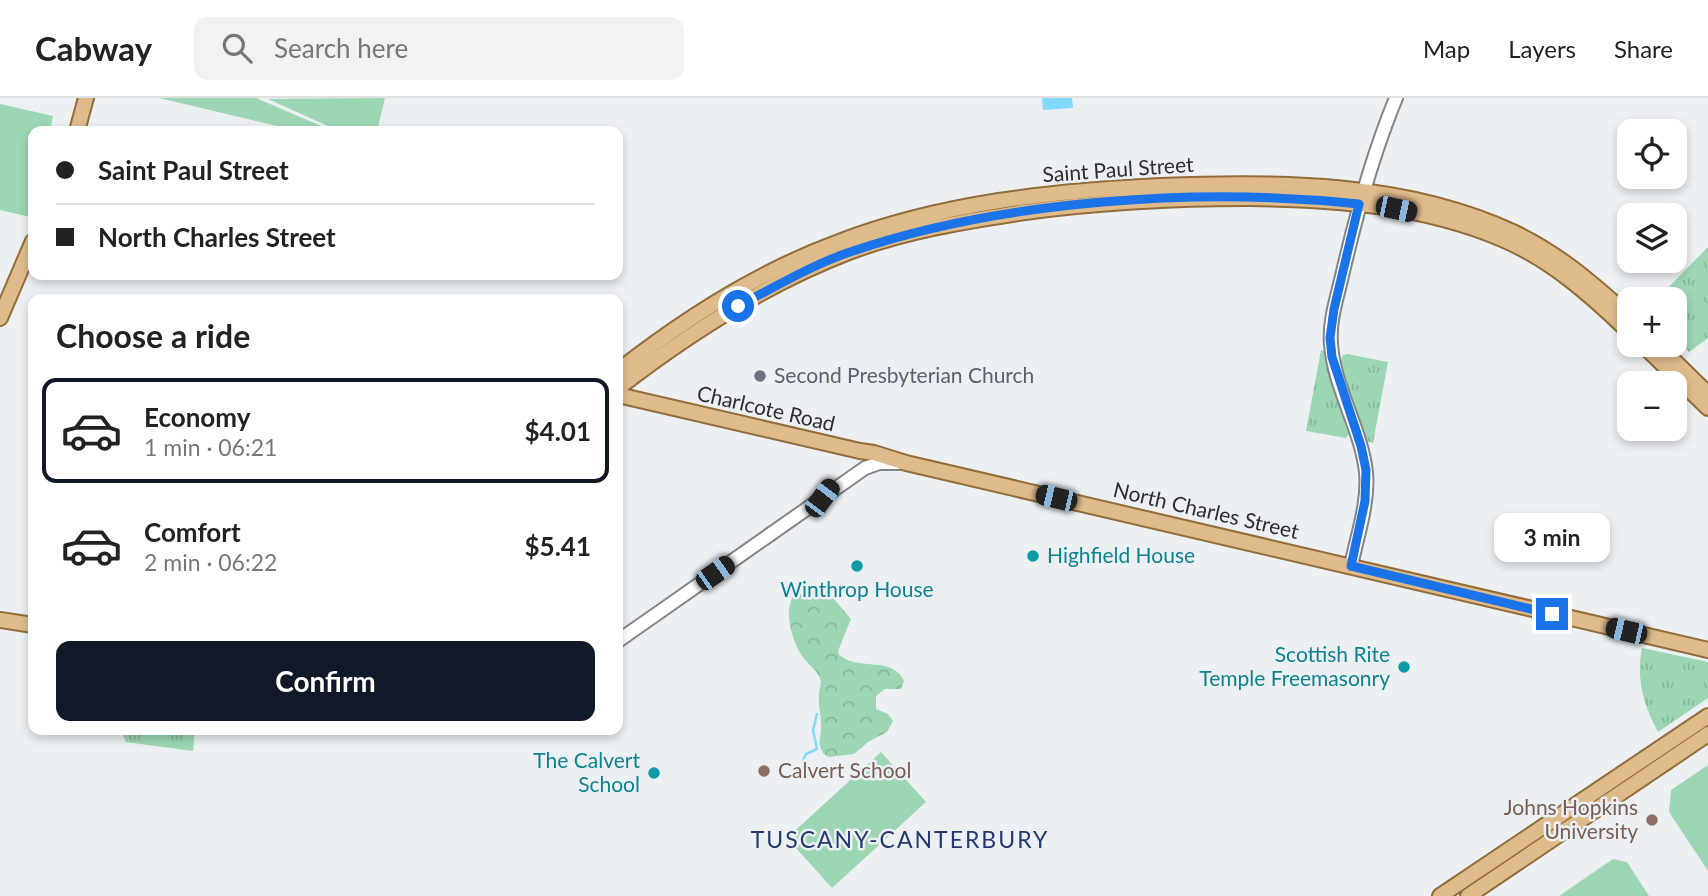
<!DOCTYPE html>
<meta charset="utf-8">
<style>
body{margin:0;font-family:Lato,sans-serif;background:#f2f2f2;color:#222;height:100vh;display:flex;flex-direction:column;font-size:26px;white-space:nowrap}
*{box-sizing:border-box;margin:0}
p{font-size:23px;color:#767676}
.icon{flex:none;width:38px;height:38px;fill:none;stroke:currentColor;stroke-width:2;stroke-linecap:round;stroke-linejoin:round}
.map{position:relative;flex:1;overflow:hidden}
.drawer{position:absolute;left:28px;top:196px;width:595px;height:441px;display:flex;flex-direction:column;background:#fff;border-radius:14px;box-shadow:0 4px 10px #0003}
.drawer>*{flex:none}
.guide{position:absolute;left:28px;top:28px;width:595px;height:154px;border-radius:14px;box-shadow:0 4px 10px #0003;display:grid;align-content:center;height:154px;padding:0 28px;background:#fff}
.fabs{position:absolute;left:1617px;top:21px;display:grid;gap:14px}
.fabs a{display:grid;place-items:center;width:70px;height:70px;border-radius:14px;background:#fff;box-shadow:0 4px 10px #0003;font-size:35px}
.end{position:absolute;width:32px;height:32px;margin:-16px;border:9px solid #1a73e8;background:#fff;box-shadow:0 0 0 4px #fff}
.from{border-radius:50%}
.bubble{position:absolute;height:49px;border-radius:14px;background:#fff;box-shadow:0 4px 10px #0003;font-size:23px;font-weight:700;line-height:49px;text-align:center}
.car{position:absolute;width:21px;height:42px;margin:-21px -10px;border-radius:9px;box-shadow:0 0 5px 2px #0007;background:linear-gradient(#222 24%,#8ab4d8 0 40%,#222 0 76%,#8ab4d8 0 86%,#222 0)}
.guide b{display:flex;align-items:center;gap:24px;height:66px;font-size:26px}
.guide b+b{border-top:2px solid #e0e0e0}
.guide i{width:18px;height:18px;background:#222}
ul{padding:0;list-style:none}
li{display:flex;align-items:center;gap:21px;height:105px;margin:0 14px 10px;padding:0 14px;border:4px solid transparent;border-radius:14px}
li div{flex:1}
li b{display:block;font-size:26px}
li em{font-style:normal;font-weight:700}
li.on{border-color:#111827}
li>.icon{width:63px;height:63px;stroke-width:1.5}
h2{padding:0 28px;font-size:32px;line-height:84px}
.primary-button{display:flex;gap:14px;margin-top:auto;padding:14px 28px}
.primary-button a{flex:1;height:80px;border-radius:14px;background:#111827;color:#fff;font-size:28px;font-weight:700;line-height:80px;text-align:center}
header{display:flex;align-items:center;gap:42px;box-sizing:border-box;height:98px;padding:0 35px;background:#fff;border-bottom:2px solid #e0e0e0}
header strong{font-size:33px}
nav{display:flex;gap:38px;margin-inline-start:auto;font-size:24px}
.search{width:490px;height:63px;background:#f2f2f2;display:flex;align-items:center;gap:18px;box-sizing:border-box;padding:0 24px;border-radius:14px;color:#767676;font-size:26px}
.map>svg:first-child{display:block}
.grass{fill:#9cd6b2}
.forest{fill:url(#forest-crowns)}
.park{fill:url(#park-tufts)}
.water{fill:#81d9fc}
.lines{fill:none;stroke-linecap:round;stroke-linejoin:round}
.stream{stroke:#81d9fc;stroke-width:2.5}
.secondary-casing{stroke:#828689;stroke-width:16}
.primary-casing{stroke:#926c39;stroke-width:18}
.secondary{stroke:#fff;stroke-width:12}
.primary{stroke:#dfbb8b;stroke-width:14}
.route{stroke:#1a73e8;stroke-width:9}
.worship-dot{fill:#6b7280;stroke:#ecf0f3;stroke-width:2.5}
.culture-dot{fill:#0f9aa8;stroke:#ecf0f3;stroke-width:2.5}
.education-dot{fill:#8d6e63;stroke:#ecf0f3;stroke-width:2.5}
.labels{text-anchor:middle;stroke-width:5;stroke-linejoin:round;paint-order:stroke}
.street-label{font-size:21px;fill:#2d2e30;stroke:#ecf0f3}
.worship-label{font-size:21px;fill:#5b616d;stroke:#ecf0f3;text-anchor:start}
.culture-label{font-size:21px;fill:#0d838f;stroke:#ecf0f3;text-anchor:end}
.education-label{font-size:21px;fill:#785e54;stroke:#ecf0f3;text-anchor:start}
.neighbourhood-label{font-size:23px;letter-spacing:2px;fill:#243971;stroke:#ecf0f3}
</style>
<header>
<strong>Cabway</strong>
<div class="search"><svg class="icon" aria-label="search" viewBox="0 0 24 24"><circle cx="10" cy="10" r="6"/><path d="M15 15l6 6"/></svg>Search here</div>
<nav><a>Map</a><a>Layers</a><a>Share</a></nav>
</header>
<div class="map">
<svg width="1708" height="798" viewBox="0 0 1708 798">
<defs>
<pattern id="forest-crowns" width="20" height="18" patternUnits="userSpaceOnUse" patternTransform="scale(1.75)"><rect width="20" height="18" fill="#9cd6b2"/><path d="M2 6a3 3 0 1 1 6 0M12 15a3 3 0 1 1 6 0" fill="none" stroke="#87b899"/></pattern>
<pattern id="park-tufts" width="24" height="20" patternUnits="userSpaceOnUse" patternTransform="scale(1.75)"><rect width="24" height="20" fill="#9cd6b2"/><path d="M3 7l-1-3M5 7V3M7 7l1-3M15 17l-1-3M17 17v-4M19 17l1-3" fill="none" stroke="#87b899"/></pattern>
</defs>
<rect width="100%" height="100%" fill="#ecf0f3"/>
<!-- grass -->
<path class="grass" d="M159,0h97l77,33h-35z
M385,0l-8,33h-38l-71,-32z
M0,6l53,12 -3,15h-17v72l-3,14 -30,-7z
M881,654l45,50 -94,86 -45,-50z
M1708,667v106l-39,-59 2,-22z
M1613,761l14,3 22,34h-90z"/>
<!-- forest -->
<path class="forest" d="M811,496l22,4 18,21 -13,32 1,4c21,17 53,0 65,26l-3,8h-16l-9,7v13l12,5 5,7 -6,11 -19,10 -14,12 -25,3c-4,-2 -6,-3 -8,-8 -3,-7 0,-14 0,-21 1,-11 -3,-22 -2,-33 0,-6 3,-11 1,-17 -3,-8 -12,-13 -17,-21 -11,-15 -20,-47 -9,-62z"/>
<!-- park -->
<path class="park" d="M1708,149v91l-19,14 -14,-16v-37h-18z
M1321,252l4,2 24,82 -3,4 -40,-7z
M1347,256l41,8 -15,81 -7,-2 -26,-79 3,-7z
M1642,550l66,14v36l-50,34c-15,-27 -22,-54 -16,-84z
M120,632h75l-2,21 -67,-9z"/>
<!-- water -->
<path class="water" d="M1042,0h30l1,10 -30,2z"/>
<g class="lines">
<!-- stream -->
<path class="stream" d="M803,662l3,-6 11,-5 -4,-19 4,-16"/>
<defs>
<path id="secondary" d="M1351,468c6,-30 18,-63 15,-94 -5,-44 -32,-84 -35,-128 -2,-23 6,-46 11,-68 14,-61 30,-120 54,-178
M618,543l247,-173 14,-5h19"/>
<path id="primary" d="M77,33l9,-33
M0,220l33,-77
M1643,247l65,63
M1658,247l50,49
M618,273c66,-52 142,-100 221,-129 102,-39 213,-51 322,-56 117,-5 245,-4 354,47 44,21 78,51 114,83
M618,290c70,-54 147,-104 231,-136 56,-21 116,-31 176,-40 74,-10 149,-14 224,-14 85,1 173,7 253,41 48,20 90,57 127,93
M618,297l242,56 14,2 32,10 802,187
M0,522l33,5
M1440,798l268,-180
M1468,798l240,-162"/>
</defs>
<!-- secondary casing -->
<use href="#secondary" class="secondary-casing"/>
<!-- primary casing -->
<use href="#primary" class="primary-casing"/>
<!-- secondary -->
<use href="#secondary" class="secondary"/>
<!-- primary -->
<use href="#primary" class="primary"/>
</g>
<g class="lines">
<!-- route -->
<path class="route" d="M738,208c37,-19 75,-42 115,-55 150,-51 348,-64 506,-47l-25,105 -4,29 2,19 29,89 5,24 -1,31 -14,65 201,48"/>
</g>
<!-- markers -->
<circle class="worship-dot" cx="760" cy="278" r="7"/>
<g class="culture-dot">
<circle cx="1033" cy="458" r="7"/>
<circle cx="857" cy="468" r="7"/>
<circle cx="1404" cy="569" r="7"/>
<circle cx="654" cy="675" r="7"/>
</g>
<g class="education-dot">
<circle cx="764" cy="673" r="7"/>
<circle cx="1652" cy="722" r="7"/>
</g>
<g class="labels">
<!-- street labels -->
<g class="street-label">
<text transform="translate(1118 72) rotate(-4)" y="7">Saint Paul Street</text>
<text transform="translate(766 311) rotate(13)" y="7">Charlcote Road</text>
<text transform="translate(1206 413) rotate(13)" y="7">North Charles Street</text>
</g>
<!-- worship labels -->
<g class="worship-label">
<text x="774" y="285">Second Presbyterian Church</text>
</g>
<!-- culture labels -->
<g class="culture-label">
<text x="1047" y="465" text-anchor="start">Highfield House</text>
<text x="857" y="499" text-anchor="middle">Winthrop House</text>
<text x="1390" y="564">Scottish Rite<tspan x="1390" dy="24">Temple Freemasonry</tspan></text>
<text x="640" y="670">The Calvert<tspan x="640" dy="24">School</tspan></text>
</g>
<!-- education labels -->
<g class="education-label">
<text x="778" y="680">Calvert School</text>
<text x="1638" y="717" text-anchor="end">Johns Hopkins<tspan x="1638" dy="24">University</tspan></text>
</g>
<!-- neighbourhood labels -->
<g class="neighbourhood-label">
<text x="900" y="750">TUSCANY-CANTERBURY</text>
</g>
</g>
</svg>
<div class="fabs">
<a><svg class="icon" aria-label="locate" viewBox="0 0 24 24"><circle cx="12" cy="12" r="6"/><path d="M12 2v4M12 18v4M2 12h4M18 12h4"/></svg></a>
<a><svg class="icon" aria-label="layers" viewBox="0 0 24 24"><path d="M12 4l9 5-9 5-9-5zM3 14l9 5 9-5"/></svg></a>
<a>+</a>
<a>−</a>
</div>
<i class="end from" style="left:738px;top:208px"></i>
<i class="end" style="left:1552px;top:516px"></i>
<div class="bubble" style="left:1494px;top:415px;width:116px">3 min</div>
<i class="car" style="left:1396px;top:111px;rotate:102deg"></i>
<i class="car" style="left:822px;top:400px;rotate:37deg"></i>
<i class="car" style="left:1056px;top:400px;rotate:283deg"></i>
<i class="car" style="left:715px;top:475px;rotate:55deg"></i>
<i class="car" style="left:1626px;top:533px;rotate:283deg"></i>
<div class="guide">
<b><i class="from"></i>Saint Paul Street</b>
<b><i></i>North Charles Street</b>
</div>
<section class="drawer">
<h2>Choose a ride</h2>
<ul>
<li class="on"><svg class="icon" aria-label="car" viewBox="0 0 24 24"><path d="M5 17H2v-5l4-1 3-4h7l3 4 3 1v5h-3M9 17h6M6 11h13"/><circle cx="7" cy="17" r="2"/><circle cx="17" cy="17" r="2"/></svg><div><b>Economy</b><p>1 min · 06:21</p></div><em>$4.01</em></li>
<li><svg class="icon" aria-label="car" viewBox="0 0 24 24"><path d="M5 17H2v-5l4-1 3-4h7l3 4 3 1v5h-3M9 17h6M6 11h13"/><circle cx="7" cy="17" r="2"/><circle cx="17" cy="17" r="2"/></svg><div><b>Comfort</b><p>2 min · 06:22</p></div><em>$5.41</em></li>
</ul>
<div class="primary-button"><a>Confirm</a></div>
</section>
</div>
